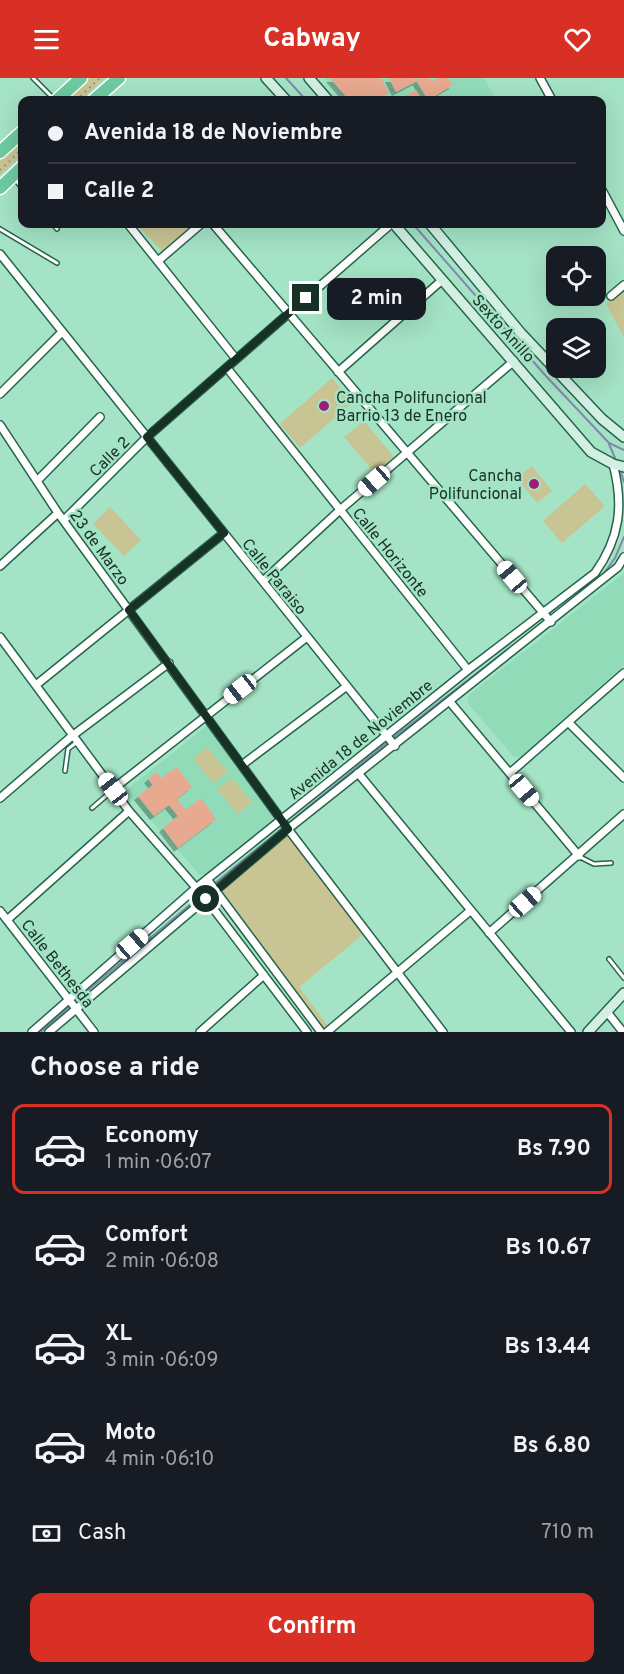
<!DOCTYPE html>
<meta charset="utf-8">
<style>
body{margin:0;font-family:Overpass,sans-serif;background:#242831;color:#f1f3f6;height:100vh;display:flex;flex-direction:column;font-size:22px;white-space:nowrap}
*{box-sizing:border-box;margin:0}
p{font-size:20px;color:#9ea1a6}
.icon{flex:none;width:33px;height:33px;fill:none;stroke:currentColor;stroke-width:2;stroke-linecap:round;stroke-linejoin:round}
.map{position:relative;height:954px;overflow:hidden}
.side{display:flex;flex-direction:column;background:#171b24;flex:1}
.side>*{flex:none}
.top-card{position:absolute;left:18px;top:18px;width:588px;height:132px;border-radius:12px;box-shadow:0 6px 24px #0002;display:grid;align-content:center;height:132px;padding:0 30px;background:#171b24}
.fabs{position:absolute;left:546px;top:168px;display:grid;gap:12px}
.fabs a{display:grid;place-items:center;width:60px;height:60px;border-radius:12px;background:#171b24;box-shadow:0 6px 24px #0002;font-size:30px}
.end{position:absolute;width:27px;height:27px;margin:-14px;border:8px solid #183126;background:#fff;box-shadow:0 0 0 3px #fff}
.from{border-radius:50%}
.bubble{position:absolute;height:42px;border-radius:12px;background:#171b24;box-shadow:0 6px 24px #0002;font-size:20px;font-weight:700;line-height:42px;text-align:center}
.car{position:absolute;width:18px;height:36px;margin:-18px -9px;border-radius:8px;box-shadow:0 0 4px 2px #0007;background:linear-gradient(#fff 24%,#345 0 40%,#fff 0 76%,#345 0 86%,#fff 0)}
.top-card b{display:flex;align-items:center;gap:21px;height:57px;font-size:22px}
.top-card b+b{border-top:2px solid #363941}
.top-card i{width:15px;height:15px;background:#f1f3f6}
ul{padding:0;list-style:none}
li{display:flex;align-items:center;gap:18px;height:90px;margin:0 12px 9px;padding:0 18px;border:3px solid transparent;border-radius:12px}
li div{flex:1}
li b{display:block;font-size:22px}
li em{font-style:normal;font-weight:700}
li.on{border-color:#d93025}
li>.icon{width:54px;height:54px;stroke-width:1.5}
h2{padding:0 30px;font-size:27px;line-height:72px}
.pay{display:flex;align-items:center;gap:15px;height:66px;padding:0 30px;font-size:22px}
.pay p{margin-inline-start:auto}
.action{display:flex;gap:12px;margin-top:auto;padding:12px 30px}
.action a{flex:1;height:69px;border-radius:12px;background:#d93025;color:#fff;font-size:24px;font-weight:700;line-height:69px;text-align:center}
header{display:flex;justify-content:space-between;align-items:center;height:78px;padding:0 30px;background:#d93025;color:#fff;font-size:27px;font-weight:700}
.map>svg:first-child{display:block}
.built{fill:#92dbb9}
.green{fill:#c8c493}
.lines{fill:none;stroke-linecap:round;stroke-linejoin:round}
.stream{stroke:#8088ad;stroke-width:2}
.building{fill:#e7a98f;filter:url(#shadow)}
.lane-casing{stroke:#26644b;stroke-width:6}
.street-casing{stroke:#26644b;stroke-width:10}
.secondary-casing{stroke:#26644b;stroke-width:12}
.highway-casing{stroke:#fff;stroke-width:15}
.path{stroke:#64917c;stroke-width:1.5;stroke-dasharray:1.5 4.5;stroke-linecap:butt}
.lane{stroke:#fff;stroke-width:3}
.street{stroke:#fff;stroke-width:7}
.secondary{stroke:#d3efe3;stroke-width:9}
.highway{stroke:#6dcaa2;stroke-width:12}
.route{stroke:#183126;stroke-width:8}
.poi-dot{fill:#9b1e75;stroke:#a4e3c5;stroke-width:2}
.labels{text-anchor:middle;stroke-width:5;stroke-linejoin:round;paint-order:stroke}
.street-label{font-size:16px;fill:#183126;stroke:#a4e3c5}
.poi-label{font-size:16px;fill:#183126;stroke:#a4e3c5;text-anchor:start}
</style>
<header><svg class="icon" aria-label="menu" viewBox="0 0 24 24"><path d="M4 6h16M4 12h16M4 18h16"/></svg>Cabway<svg class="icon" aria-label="heart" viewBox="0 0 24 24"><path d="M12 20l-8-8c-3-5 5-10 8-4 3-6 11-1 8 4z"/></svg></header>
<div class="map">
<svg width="624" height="954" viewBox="0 0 624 954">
<defs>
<filter id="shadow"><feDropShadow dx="-4" dy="4" stdDeviation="0" flood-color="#0004"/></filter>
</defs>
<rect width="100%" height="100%" fill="#a4e3c5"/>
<!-- built -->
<path class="built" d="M325,0h159l12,22h-151z
M624,495v92l-102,92h-8l-43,-50 -4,-5 2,-7z
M209,646l66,91 -1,4 -67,55 -7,1 -75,-84z"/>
<!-- green -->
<path class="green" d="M88,0h17l-24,22h-17z
M22,61v16l-22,20v-15z
M136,146h58l-31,28z
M624,211v48l-18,-33z
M332,300l20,25 -52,45 -20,-24z
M364,343l30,36 -19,16 -31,-36z
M532,388l20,25 -15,12 -20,-25z
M585,406l20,22 -43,37 -19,-22z
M110,429l31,33 -17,16 -31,-32z
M207,669l21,25 -15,11 -20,-24z
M232,700l20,24 -14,12 -21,-25z
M284,751l81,104 -66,54 30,40 -6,5 -105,-139z"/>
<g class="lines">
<!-- stream -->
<path class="stream" d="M286,0l20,22
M413,146l132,151 64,68 15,7
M609,366l6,14
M621,395l3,9
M602,498l13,-18 9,-21
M214,806l170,-139 199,-154
M270,891l46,63
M74,924l136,-114
M41,954l29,-26"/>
</g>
<!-- building -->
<path class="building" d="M330,0h51l8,15 -15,7h-25z
M389,0h26l2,3 -21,11z
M419,0h10l3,4 6,-4h10l5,7 -25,15 -12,-20z
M416,12l6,10h-25z
M177,689l15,20 -15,12 9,11 15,-12 15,21 -38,29 -15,-20 15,-12 -9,-11 -15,11 -16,-20 15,-11 -5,-6 9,-7 4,6z"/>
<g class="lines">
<defs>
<path id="lane" d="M33,0l20,20
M14,100l8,10
M53,146l4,5
M104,146l2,1
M0,151l57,34
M65,693l3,-22 9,-7
M92,730l21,-18
M580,779l14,7 17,-1
M609,881l15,19"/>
<path id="street" d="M540,0l12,22
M602,112l22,41
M128,146l108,135
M213,146l338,398
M0,176l395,492
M158,183l43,-37
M611,218l13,-11
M227,290l241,302
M338,294l103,-91
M0,316l62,-62
M0,347l58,88 230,316 155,203
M37,403l63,-64
M64,442l83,-83 244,-213
M0,488l58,-53
M263,503l77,-71 174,-149
M0,559l129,174 77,88 101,133
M36,607l188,-152
M450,624l129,154
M568,644l56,56
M242,687l105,-79
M358,695l213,259
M510,695l114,-100
M113,711l194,-152
M0,720l72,-62 97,-73
M207,801l114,153
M0,833l94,121
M7,842l122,-109
M489,855l135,-119
M607,934l16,20
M32,954l164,-144 272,-218 127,-97c25,-35 29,-68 18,-109
M49,954l239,-203 330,-262 6,-10
M200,954l64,-57
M327,954l143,-121"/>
<path id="secondary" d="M266,0l20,22
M309,0l19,22
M394,146l197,228 22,12 11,3
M430,146l90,108 82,87 22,18
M588,954l36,-39"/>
<path id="highway" d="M57,22l24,-22
M94,22l25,-22
M0,74l22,-20
M0,110l22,-21"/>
</defs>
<!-- lane casing -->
<use href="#lane" class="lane-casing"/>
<!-- street casing -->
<use href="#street" class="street-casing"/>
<!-- secondary casing -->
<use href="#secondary" class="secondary-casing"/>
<!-- highway casing -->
<use href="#highway" class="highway-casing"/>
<!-- path -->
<path class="path" d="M76,22l24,-22
M0,92l22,-21"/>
<!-- lane -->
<use href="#lane" class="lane"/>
<!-- street -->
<use href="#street" class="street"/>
<!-- secondary -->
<use href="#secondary" class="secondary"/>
<!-- highway -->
<use href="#highway" class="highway"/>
</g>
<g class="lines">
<!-- route -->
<path class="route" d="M206,821l82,-70 -159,-219 95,-77 -77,-96 159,-139"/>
</g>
<!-- markers -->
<g class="poi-dot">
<circle cx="324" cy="328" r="6"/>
<circle cx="534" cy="406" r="6"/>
</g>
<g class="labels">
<!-- street labels -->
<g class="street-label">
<text transform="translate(504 250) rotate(48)" y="6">Sexto Anillo</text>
<text transform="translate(109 378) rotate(-45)" y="6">Calle 2</text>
<text transform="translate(100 469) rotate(54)" y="6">23 de Marzo</text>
<text transform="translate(391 474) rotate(51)" y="6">Calle Horizonte</text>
<text transform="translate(275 498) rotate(51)" y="6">Calle Paraiso</text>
<text transform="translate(360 661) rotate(-39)" y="6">Avenida 18 de Noviembre</text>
<text transform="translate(58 885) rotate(52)" y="6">Calle Bethesda</text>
</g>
<!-- poi labels -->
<g class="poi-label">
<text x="336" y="325">Cancha Polifuncional<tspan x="336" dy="18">Barrio 13 de Enero</tspan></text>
<text x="522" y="403" text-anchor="end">Cancha<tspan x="522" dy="18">Polifuncional</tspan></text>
</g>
</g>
</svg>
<div class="fabs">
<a><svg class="icon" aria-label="locate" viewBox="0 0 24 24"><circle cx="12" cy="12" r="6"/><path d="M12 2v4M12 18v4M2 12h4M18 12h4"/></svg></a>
<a><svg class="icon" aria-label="layers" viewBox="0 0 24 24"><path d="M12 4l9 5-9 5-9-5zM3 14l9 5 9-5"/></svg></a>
</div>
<i class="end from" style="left:206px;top:821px"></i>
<i class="end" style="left:306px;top:220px"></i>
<div class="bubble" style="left:327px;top:200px;width:99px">2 min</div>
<i class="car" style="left:374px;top:403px;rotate:229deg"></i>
<i class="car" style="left:512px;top:499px;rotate:320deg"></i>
<i class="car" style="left:240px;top:611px;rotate:232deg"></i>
<i class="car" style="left:113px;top:711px;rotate:322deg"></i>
<i class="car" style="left:524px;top:712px;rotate:140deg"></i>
<i class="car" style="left:525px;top:824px;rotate:49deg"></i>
<i class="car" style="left:132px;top:866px;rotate:49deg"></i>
<div class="top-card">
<b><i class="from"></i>Avenida 18 de Noviembre</b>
<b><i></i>Calle 2</b>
</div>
</div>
<section class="side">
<h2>Choose a ride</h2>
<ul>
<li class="on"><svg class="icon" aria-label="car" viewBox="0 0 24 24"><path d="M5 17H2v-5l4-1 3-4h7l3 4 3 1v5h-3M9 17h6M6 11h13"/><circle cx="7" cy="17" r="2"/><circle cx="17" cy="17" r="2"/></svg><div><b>Economy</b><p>1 min · 06:07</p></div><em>Bs 7.90</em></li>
<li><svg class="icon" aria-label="car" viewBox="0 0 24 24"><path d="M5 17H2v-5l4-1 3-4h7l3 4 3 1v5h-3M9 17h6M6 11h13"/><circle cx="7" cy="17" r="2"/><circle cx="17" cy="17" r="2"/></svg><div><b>Comfort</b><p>2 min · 06:08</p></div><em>Bs 10.67</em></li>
<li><svg class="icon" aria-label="car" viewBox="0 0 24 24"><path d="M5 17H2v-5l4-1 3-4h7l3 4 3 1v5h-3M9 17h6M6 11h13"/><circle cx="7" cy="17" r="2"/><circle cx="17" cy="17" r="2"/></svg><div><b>XL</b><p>3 min · 06:09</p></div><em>Bs 13.44</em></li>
<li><svg class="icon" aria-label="car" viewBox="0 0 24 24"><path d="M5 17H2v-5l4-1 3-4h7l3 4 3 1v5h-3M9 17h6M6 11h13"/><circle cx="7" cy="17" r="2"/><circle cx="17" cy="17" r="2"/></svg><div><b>Moto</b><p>4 min · 06:10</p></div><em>Bs 6.80</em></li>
</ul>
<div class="pay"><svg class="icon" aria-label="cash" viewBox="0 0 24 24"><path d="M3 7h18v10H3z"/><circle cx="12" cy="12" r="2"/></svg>Cash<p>710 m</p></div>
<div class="action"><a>Confirm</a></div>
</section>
